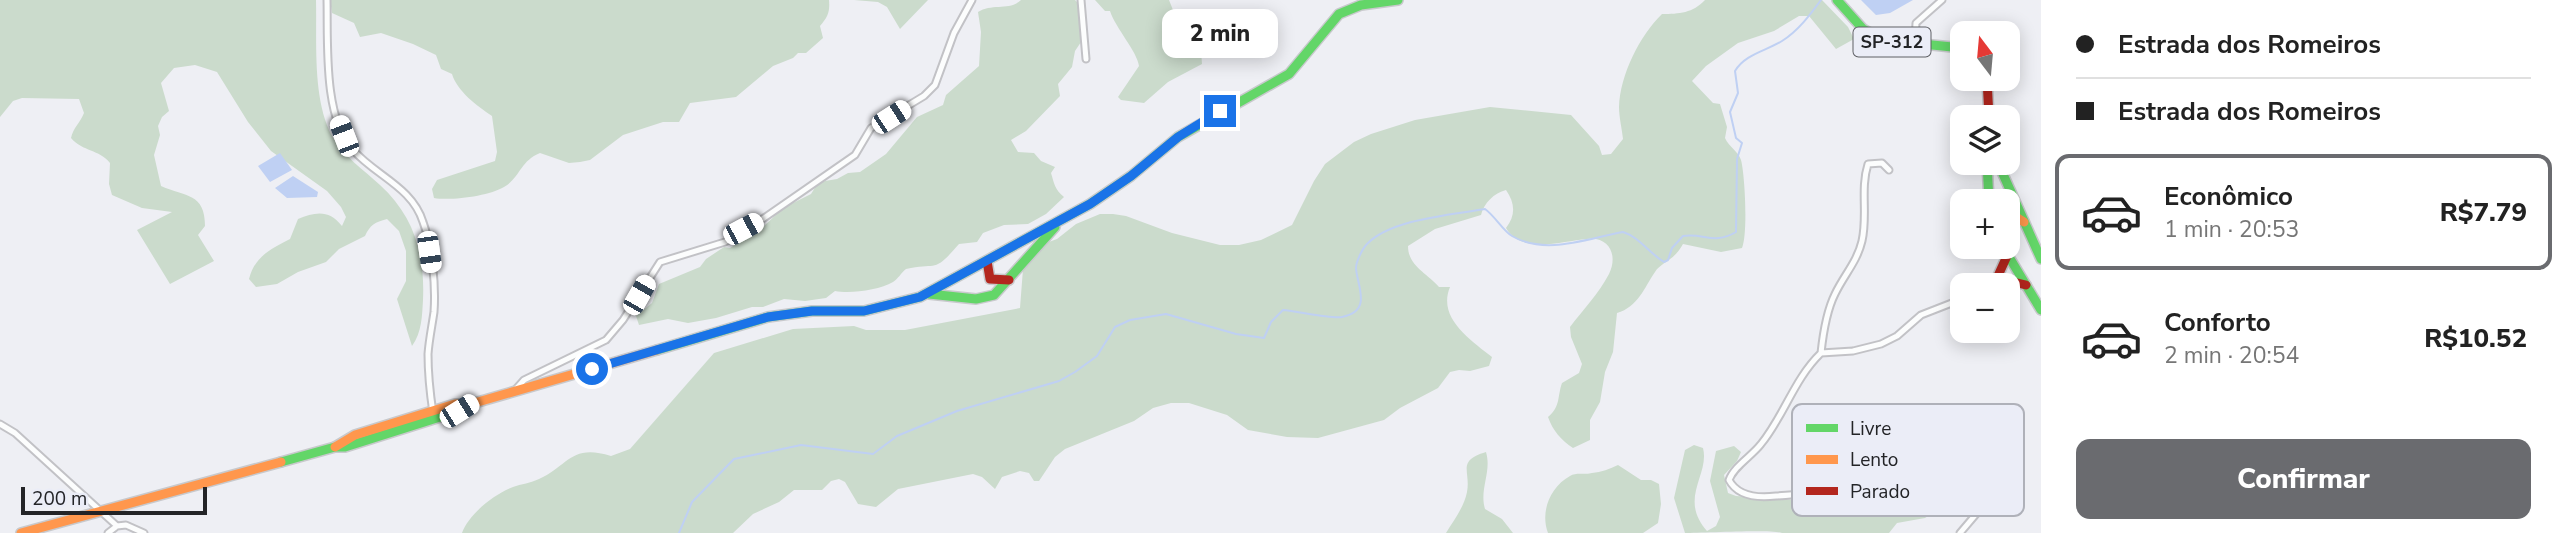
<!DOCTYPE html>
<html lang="pt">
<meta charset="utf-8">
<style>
body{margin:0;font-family:"Nunito Sans",sans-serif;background:#f2f2f2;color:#222;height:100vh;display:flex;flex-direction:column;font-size:26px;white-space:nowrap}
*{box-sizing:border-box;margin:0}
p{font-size:23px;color:#767676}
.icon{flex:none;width:38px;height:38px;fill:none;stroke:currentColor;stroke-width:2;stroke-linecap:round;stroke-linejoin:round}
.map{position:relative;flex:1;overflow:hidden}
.side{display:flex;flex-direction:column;background:#fff;width:525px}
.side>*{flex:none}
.guide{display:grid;align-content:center;height:154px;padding:0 35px;background:#fff}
.needle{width:46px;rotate:344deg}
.controls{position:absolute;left:1950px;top:21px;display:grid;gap:14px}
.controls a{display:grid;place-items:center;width:70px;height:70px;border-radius:14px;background:#fff;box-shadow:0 4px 18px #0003;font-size:35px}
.scale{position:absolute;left:21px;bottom:18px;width:186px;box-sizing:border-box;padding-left:7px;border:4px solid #232427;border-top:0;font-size:19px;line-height:24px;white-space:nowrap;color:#232427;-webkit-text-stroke:5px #ebedf7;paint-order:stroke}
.end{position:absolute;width:32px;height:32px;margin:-16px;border:9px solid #1a73e8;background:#fff;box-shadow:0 0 0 4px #fff}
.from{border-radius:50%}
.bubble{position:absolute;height:49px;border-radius:14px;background:#fff;box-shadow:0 4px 18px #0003;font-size:23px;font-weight:800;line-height:49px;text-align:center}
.car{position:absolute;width:21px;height:42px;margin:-21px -10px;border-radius:9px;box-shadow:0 0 5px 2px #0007;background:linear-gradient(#fff 24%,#345 0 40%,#fff 0 76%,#345 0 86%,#fff 0)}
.guide b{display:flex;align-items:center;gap:24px;height:66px;font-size:26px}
.guide b+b{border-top:2px solid #e0e0e0}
.guide i{width:18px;height:18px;background:#222}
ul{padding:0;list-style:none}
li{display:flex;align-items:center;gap:21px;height:116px;margin:0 14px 10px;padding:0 21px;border:4px solid transparent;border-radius:14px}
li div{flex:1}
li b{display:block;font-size:26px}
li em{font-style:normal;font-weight:800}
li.current{border-color:#6a6b6f}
li>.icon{width:63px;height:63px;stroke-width:1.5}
.primary-button{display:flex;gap:14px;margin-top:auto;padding:14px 35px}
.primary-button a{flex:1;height:80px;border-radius:14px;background:#6a6b6f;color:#fff;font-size:28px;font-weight:800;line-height:80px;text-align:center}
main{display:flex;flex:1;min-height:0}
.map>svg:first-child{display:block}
.green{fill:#cbdbcc}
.water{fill:#bfd0f3}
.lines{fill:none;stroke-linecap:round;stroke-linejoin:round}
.stream{stroke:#bfd0f3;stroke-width:2}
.street-casing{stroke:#c2c2c6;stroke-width:9}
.fast-casing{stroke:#c8c9cc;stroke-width:12}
.slow-casing{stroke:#c8c9cc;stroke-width:12}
.jam-casing{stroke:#c8c9cc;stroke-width:12}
.street{stroke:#fcfdfd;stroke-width:5}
.fast{stroke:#63d668;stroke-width:9}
.slow{stroke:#ff974d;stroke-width:9}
.jam{stroke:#b3261e;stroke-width:9}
.route{stroke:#1a73e8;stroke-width:9}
.labels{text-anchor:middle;stroke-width:5;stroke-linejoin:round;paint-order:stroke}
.shield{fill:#ebedf7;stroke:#5f6065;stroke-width:2}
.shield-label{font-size:18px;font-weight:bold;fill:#232427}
.key{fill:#ebedf7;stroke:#afb1b9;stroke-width:2}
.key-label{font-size:19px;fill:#232427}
</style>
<main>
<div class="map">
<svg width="2041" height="533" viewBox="0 0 2041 533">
<rect width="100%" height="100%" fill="#eeeff4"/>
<!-- green -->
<path class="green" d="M0,0h316c1,41 -4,99 16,136 11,20 32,34 48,49 34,31 45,69 43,115 -1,16 -1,32 -11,46l-15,-47 9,-18v-30l-7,-20 -12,-12c-12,3 -17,6 -22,17l-26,13 -13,13 -28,10 -21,12 -21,3 -7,-8c6,-23 22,-30 41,-40l8,-20c17,-7 31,-10 44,7l4,-9 -5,-10 -14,-16 -56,-40 -23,-29 -31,-50 -22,-7 -21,3 -13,15 8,28 -7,6 -4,9 2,9 -6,20 7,31c25,11 44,7 44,40l-7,9 16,26 -44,23 -33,-54 35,-18 -30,-4 -30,-13 -3,-11 1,-21c-11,-14 -27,-11 -39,-25 2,-10 9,-15 13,-25l-5,-14 -57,-1 -9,3 -13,16z
M330,0h499c1,12 -1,17 -9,26l3,12 -17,15h-8l-5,5 -20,8 -37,31 -46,6 -11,19h-16l-40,13 -33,25 -10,2 -11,1 -29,-10c-20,8 -20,25 -36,34 -15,9 -53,14 -70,11l-2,-9 5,-9 58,-19 2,-9 -5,-36c-15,-10 -35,-25 -40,-42l-11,-5 -5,-14 -23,-11 -32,-11 -21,4 -6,-14 -22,-10z
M854,0h74l-28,29 -13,-22 -9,-5z
M1021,0h54l11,11 -3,28 -8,12 -3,16 -14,17 2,12 -34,35 -15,9 7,12 16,1 7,8 14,6 -4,6c3,10 4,17 13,24l-18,17 -18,10 -24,1 -21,8 -6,9 -18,2c-26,30 -20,18 -53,25 -5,4 -8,10 -13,13 -14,8 -42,12 -58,9l-9,7 -21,3 -21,-2 -21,8h-11l-36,11 -28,5 -20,-4 -29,6 -3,-9 16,-13 7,-19 41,-17 6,-8 18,-12 6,1 32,-20 21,-20 28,-14 5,-8 9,-5 12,-2 11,-6 12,-1 26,-18 31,-37 26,-12 3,-10 33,-29 2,-34 -3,-20c14,-9 32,-1 43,-12z
M1095,0h74l4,10 13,14 4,19 11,8 1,13 -34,18 -24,21 -23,-3 -3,-3 21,-31c-2,-15 -23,-37 -29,-55h-5z
M1705,0h117l26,27 6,12 -18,10 -27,-33h-10l-25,15 -36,12 -32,23 -14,15 21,22 7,1 7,23 -2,11c4,9 13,13 16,22 4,15 7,74 1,88l-21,4 -38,-8c-10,18 -22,18 -28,28 -11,16 -17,35 -38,41l-4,39 -8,20 -5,30 -10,18v20l-17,8c-12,-8 -20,-17 -25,-31 13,-11 9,-20 14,-34l17,-10 3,-9 -11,-27 -1,-10c13,-17 29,-34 39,-53 9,-18 1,-38 -22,-35 -25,2 -65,16 -81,-11 10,-13 9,-25 0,-38 -12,3 -22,13 -25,25l-46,14 -27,17c0,20 19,27 31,41h11c-13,31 21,53 42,70l-3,9 -19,5 -11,-1 -9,2 -12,16 -38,20 -16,12 -66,18 -31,-1 -39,-7 -21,-15 -38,-12h-18l-18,5 -19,13 -69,28 -10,8 -16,24h-5l-5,-8 -9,-2 -18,6 -7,12 -13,-12 -9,-3 -75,15 -22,18 -18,-3 -13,-22 -6,-3 -8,2 -9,9h-28l-15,12 -26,12 -20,19h-271c7,-19 32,-39 51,-46 8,-3 18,-4 26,-8 29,-13 32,-36 72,-23l19,-7 84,-96 79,-24 61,-3 12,4h39l115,-22 3,-39 12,-22 22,-8 19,-15 24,-10h13l13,2 46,17 48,12h19l22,-5 31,-15 22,-44 11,-17 29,-22 17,-8 44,-14 75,-13 81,8 28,31 3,9 9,-1 12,-15c-1,-10 -4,-22 -4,-32 1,-32 21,-72 43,-93 17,0 31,-1 43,-14z
M1694,445l9,3c7,27 -25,50 4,83l9,-5 4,-9 -10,-36 6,-30 18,-5 7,6 -4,9 -13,14 4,18 8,3 55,4 110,-27 18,-8 28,-6 19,4 13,16 3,8 -7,8 -28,9 -22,14 -28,5 -8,10h-107c-9,-4 -81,0 -97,0l-11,-35 11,-48z
M1486,452c6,20 -7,37 -1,57l17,10 11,14h-67c8,-13 18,-26 21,-41 4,-21 -11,-31 19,-40z
M1618,465l23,15h10l8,4 2,20 -3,19 -15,10h-95c-8,-21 2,-46 22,-57 6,-4 14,-1 22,-3 9,-1 18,-4 26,-8z"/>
<!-- water -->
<path class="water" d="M1861,0h52l-23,13 -14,2z
M280,153l12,17 -22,12 -12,-16z
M293,176l25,16 -1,5 -30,1 -12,-10z"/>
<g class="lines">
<!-- stream -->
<path class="stream" d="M679,533l13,-31 42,-43 67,-14 72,9 24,-18 60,-25 102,-30 16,-9 22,-16 18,-29 15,-7 36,-6 70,20 28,4 7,-16 12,-12c14,1 48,9 59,7 31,-6 15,-31 14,-49 0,-6 6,-19 11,-24 24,-25 84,-29 118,-35 10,7 18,22 27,27 34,20 76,2 111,-4 16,5 26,21 41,30l4,-2 4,-12 11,-12c22,-3 31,9 53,-4l1,-73 5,-16 -6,-5 -6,-26 8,-19 -3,-22c10,-17 31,-20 47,-30 16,-10 28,-26 39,-41"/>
<defs>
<path id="street" d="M327,0c1,42 -4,118 26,150 23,26 59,37 70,72 9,25 13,62 11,90 -2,14 -5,28 -6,42 0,20 2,39 5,59
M1081,0l5,59
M1915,42l1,-19 26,-23
M1985,285l12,-7
M1821,353c2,-19 5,-41 14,-59 9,-19 22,-32 27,-53 6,-26 -2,-52 6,-77l14,-1 7,7
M516,389l8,-9 82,-40 17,-20 37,-58 65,-20 39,-24 91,-63 16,-27 53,-32 11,-11 19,-52 18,-33
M0,424l15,9 102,93
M117,526l9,-1 18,8
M108,533l9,-7
M1960,533l17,-20 12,-26c-1,-13 -7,-24 -20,-29 -32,-11 -110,26 -145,33 -15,3 -32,4 -48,5 -17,2 -38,1 -47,-16 5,-14 23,-24 32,-36 23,-28 33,-65 60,-91l32,-2 28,-7 16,-8 24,-21 41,-16"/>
<path id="fast" d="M1837,0l26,29 20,11 79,8
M1987,163l2,38
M1998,163l43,96
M2003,247l38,63
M929,294l47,5 18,-4 61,-68
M657,350l111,-33 44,-6h52l56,-14 170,-93 41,-28 47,-39 111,-63 50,-60 22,-9 37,-5
M281,462l54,-15h10l114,-36 11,-6"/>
<path id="slow" d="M1999,201l9,-1 8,17 8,5
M335,447l20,-12 100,-31h16l186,-54
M21,533l260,-71"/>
<path id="jam" d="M1987,79l2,38
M2007,256l-10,22 29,7
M987,261l3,18 19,1"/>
</defs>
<!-- street casing -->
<use href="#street" class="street-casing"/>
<!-- fast casing -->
<use href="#fast" class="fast-casing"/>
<!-- slow casing -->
<use href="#slow" class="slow-casing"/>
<!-- jam casing -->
<use href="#jam" class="jam-casing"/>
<!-- street -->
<use href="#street" class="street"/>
<!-- fast -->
<use href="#fast" class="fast"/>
<!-- slow -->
<use href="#slow" class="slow"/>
<!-- jam -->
<use href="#jam" class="jam"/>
</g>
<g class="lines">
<!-- route -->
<path class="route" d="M592,369l176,-52 44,-6h52l56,-14 170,-93 41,-28 47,-39 42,-26"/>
</g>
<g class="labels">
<!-- shield labels -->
<rect class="shield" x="1853.5" y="27.5" width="77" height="29" rx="5"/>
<g class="shield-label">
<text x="1892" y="48">SP-312</text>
</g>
</g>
<!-- legend -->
<rect x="1792" y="404" width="232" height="112" rx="10" class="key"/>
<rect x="1806" y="424" width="32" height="8" fill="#63d668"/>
<rect x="1806" y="455" width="32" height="9" fill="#ff974d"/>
<rect x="1806" y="487" width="32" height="8" fill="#b3261e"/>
<g class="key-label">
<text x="1850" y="435">Livre</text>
<text x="1850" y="466">Lento</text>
<text x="1850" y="498">Parado</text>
</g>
</svg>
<div class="controls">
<a><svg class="needle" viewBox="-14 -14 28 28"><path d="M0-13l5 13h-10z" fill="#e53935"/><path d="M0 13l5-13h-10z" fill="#767676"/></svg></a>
<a><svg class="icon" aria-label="layers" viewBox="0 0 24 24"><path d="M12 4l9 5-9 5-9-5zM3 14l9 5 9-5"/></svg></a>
<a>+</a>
<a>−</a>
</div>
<div class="scale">200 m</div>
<i class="end from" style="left:592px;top:369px"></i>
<i class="end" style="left:1220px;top:111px"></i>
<div class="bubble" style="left:1162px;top:9px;width:116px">2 min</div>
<i class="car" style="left:891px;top:117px;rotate:57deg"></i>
<i class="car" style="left:344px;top:136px;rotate:339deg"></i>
<i class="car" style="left:743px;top:229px;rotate:62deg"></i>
<i class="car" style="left:429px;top:252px;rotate:172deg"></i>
<i class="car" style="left:639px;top:295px;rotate:30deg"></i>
<i class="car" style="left:459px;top:411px;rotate:58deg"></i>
</div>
<section class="side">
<div class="guide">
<b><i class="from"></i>Estrada dos Romeiros</b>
<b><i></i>Estrada dos Romeiros</b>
</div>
<ul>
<li class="current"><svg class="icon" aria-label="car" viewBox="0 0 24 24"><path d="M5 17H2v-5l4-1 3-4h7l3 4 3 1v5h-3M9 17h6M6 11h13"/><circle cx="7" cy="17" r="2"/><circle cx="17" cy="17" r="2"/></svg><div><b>Econômico</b><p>1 min · 20:53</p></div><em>R$7.79</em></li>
<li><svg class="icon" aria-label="car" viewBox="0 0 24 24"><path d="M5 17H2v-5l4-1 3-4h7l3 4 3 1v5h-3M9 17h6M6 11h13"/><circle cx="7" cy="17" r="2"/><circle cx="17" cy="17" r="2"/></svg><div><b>Conforto</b><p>2 min · 20:54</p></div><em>R$10.52</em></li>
</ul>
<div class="primary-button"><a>Confirmar</a></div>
</section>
</main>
